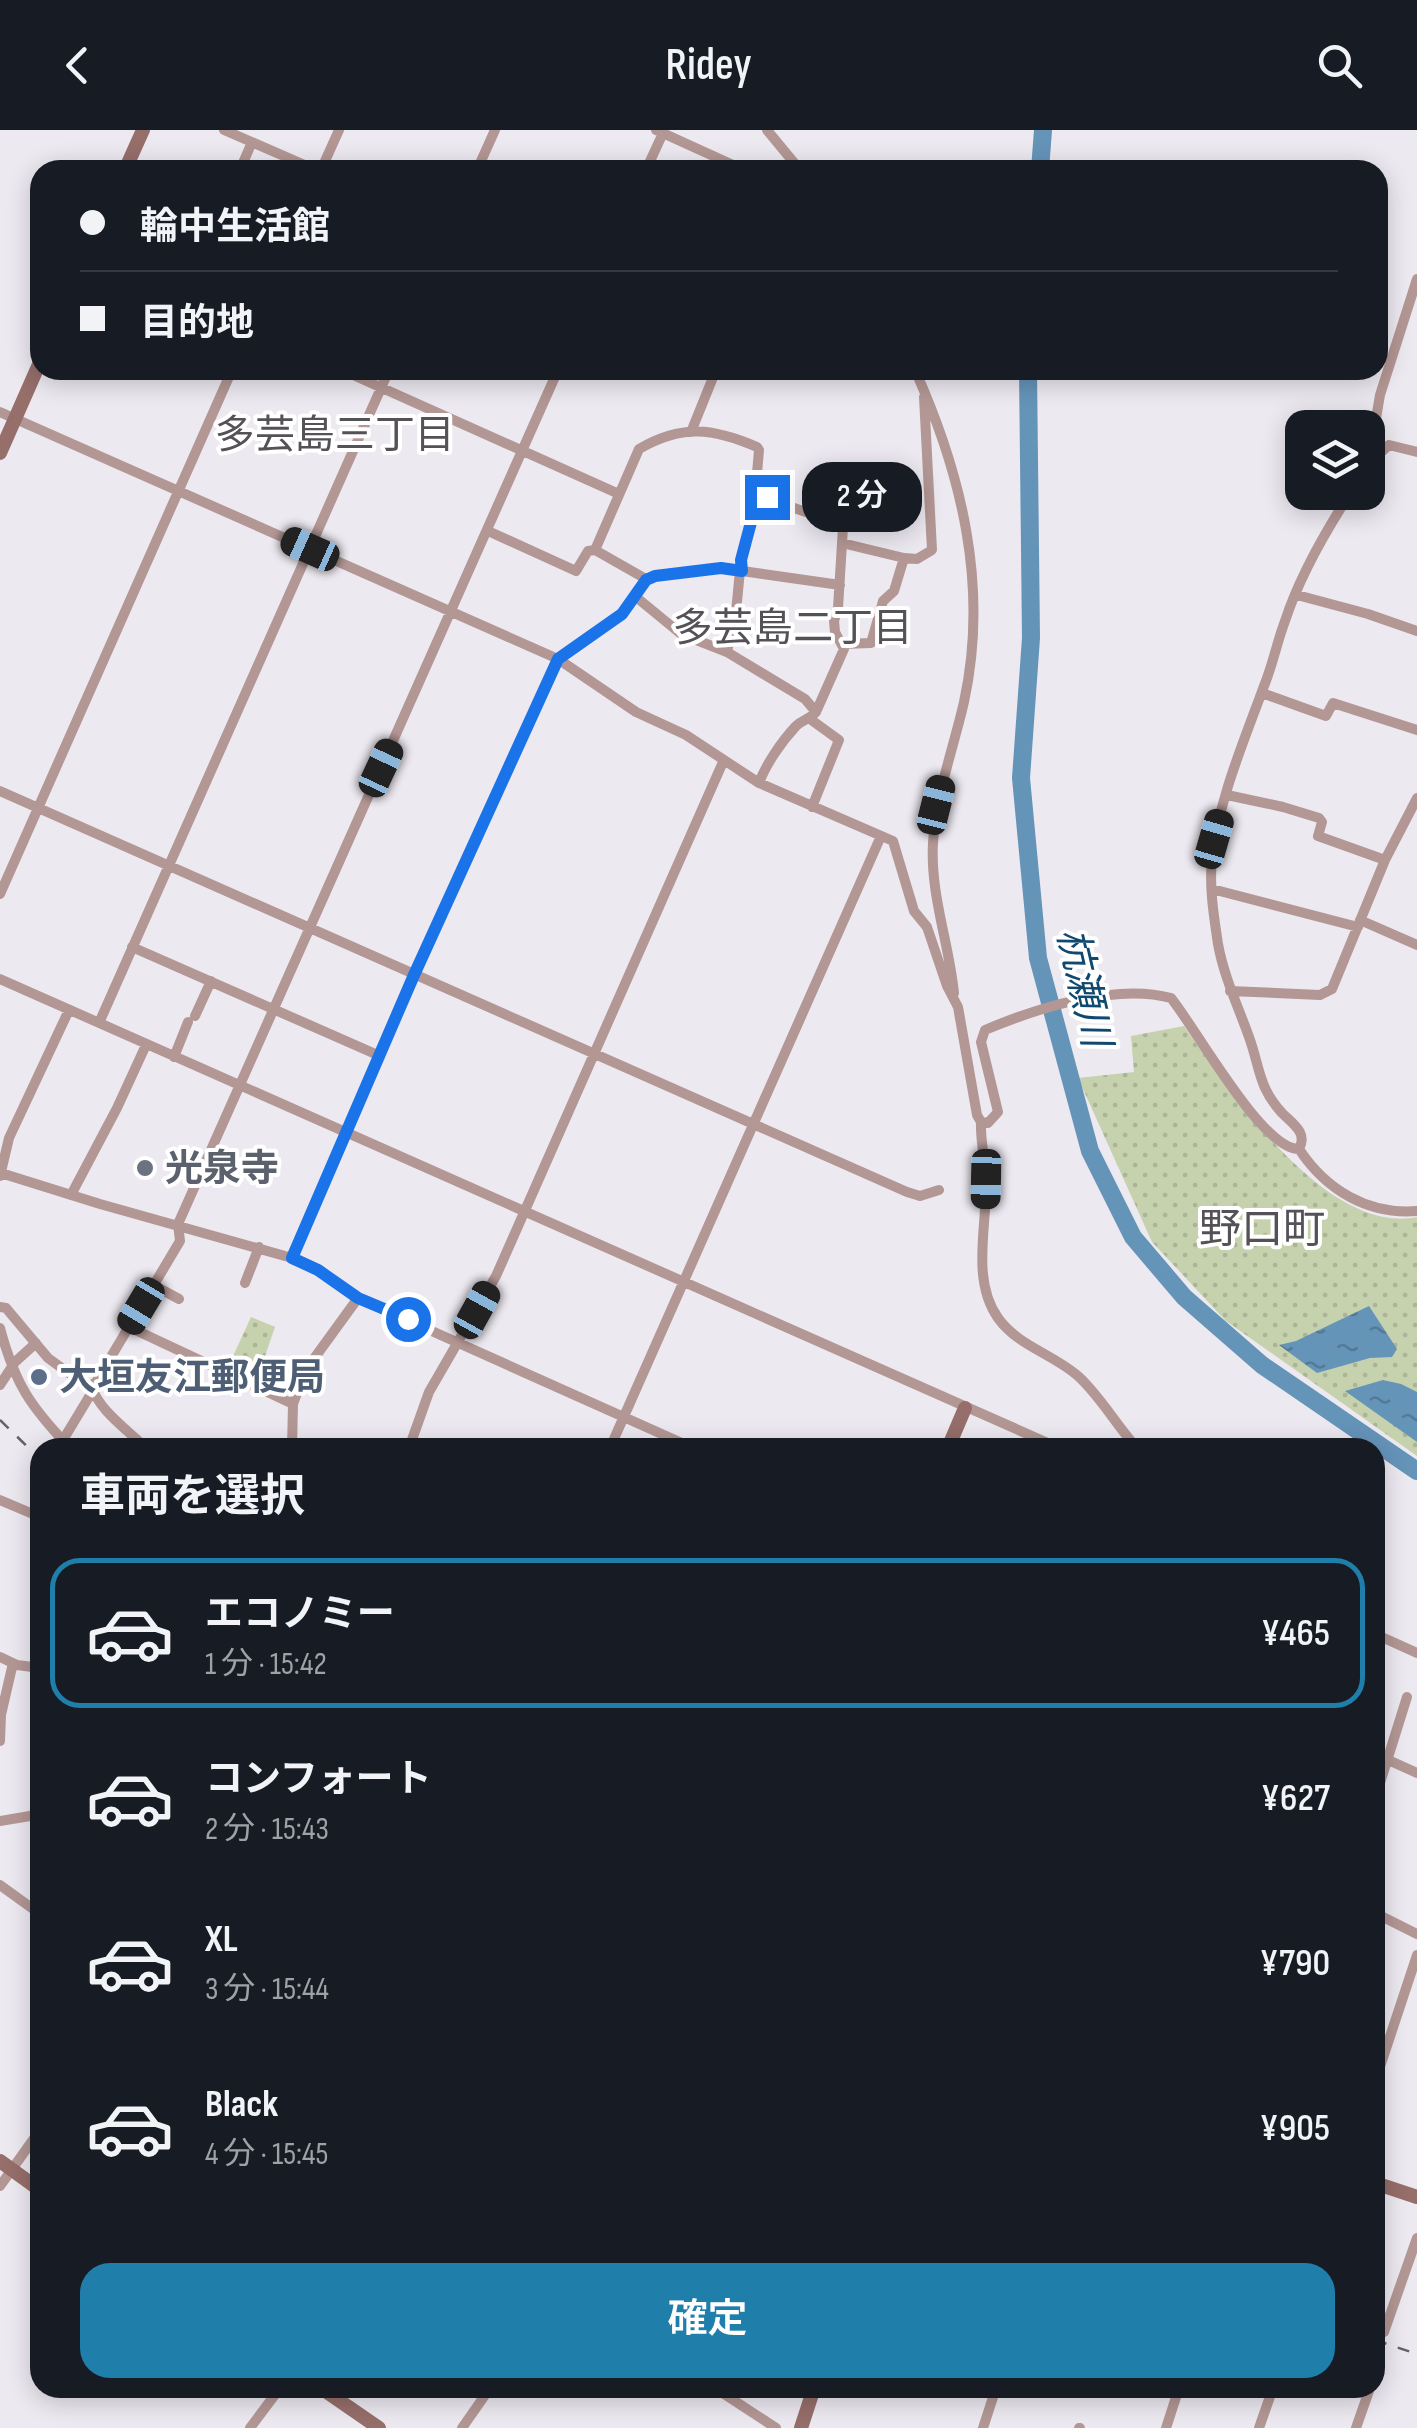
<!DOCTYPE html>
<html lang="ja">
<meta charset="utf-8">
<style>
body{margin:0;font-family:"Sofia Sans Condensed","Noto Sans JP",sans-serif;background:#242831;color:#f1f3f6;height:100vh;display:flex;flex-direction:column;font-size:38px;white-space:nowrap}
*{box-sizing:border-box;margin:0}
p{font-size:32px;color:#9ea1a6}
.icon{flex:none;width:55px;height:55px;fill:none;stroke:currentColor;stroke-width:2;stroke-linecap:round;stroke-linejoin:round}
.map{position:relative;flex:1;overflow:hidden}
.drawer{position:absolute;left:30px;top:1308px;width:1355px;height:960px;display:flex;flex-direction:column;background:#171b24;border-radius:30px;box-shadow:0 5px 25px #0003}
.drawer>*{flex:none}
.top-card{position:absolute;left:30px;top:30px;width:1358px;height:220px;border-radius:30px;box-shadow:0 5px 25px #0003;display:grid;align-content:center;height:220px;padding:0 50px;background:#171b24}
.controls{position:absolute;left:1285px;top:280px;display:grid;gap:20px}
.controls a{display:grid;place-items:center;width:100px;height:100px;border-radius:20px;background:#171b24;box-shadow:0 5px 25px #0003;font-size:50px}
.end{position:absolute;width:45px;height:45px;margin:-22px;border:12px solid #1a73e8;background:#fff;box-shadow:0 0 0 5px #fff}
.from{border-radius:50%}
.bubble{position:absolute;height:70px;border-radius:30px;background:#171b24;box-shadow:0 5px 25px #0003;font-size:32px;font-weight:600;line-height:70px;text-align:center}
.car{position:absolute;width:30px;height:60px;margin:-30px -15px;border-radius:12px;box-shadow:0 0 8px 2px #0007;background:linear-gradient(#222 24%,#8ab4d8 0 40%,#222 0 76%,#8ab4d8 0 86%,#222 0)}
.top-card b{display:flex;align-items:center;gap:35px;height:95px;font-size:38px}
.top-card b+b{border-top:2px solid #363941}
.top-card i{width:25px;height:25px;background:#f1f3f6}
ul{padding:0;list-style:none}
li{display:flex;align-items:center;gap:30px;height:150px;margin:0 20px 15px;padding:0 30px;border:5px solid transparent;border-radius:30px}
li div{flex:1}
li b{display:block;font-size:38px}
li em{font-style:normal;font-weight:600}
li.active{border-color:#207eab}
li>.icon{width:90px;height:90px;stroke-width:1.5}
h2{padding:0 50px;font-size:45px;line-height:120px}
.primary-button{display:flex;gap:20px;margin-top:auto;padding:20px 50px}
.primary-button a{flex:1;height:115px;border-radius:30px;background:#207eab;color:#fff;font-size:40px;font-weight:600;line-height:115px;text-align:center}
header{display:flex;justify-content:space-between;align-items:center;height:130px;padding:0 50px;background:#171b24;font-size:45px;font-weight:600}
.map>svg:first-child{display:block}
.grass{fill:url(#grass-dots)}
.water{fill:url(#water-ripples)}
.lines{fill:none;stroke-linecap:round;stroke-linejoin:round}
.river{stroke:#6594b9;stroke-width:18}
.street{stroke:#b39794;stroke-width:10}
.secondary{stroke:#966e6a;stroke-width:14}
.rail{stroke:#646267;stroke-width:2.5;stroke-dasharray:12 12;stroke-linecap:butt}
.route{stroke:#1a73e8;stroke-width:12}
.worship-dot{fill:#6b7280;stroke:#fff;stroke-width:4}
.service-dot{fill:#5c6f8a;stroke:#fff;stroke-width:4}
.labels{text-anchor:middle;stroke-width:8;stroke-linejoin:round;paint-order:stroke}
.worship-label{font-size:38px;font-weight:bold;fill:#5b616d;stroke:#fff;text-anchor:start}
.service-label{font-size:38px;font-weight:bold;fill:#4e5e75;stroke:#fff;text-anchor:start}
.neighbourhood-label{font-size:40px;fill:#545157;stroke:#fff}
.water-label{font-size:40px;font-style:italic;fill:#10496f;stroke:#fff}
.quarter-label{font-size:42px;fill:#545157;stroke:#fff}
</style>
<header><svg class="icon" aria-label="back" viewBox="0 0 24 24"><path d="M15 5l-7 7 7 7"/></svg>Ridey<svg class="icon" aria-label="search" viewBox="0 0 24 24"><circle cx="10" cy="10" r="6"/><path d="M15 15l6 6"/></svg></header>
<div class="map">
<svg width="1417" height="2298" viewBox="0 0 1417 2298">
<defs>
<pattern id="grass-dots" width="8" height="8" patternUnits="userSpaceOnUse" patternTransform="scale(2.5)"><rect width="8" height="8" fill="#c6d1ad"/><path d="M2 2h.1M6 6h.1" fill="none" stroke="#abb496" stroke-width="1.8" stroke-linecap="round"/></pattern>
<pattern id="water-ripples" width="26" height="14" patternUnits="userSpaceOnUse" patternTransform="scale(2.5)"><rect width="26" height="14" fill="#6594b9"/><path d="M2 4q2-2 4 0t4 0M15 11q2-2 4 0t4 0" fill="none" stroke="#547a97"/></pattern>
</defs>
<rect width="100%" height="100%" fill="#ede9f1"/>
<!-- grass -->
<path class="grass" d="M1184,896c45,64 142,210 233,191v239l-191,-135 -74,-79 -74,-164 56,-6 -3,-36z
M251,1187l24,10 -11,32 33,13 -9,23 -60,-28z"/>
<!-- water -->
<path class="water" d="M1369,1176l28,43 -5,8 -22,1 -53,15 -38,-28 17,-4z
M1383,1250l18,4 16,8v50l-72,-51z"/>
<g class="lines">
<!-- river -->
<path class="river" d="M1040,40l3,-40
M1028,240l3,268 -10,140 17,180 52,193 43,86 51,60 78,68 155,106"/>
<!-- street -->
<path class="street" d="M224,0l92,40
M656,0l88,40
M767,0l33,40
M240,40l12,-28
M321,40l18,-40
M477,40l18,-40
M646,40l17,-37
M342,240l277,124
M915,240c47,105 74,217 49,332 -11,48 -28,92 -31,141 -3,51 16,100 21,150
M0,282l558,247 78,53 50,23 73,48 134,58 21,70 13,16 20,59 11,21 19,108 4,7c-1,20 5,40 5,61 1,43 -15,97 12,135 20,28 55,36 80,58 23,21 38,49 59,72
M691,302l25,-62
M1368,334l21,-19 28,7
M1368,336l12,-71 37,-116
M488,401l88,40 12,-20 7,-1 44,-101c43,-25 74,-21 118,-2l2,3 -3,35 3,11
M842,413l62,15 -10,33 -11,10 -12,42 -28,1
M595,420l51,29
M904,428l13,1 15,-9 -8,-153
M1297,465l71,19 49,17
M636,467l45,37 46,18 78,47 11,13
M727,522l9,-40 5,-52 18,-64 79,27 5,4 -5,81 -4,13 1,11 9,17 -28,63c-7,8 -13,7 -20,14 -14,15 -30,38 -37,57
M1262,563l64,23 7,-13 84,27
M810,589l29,21 -27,67
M0,661l907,401 13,4 19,-6
M1227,665l56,12 36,11 3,4 -4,14 67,24
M1212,759l146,38
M0,764l232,-524
M1360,790l57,25
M132,817l248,109
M0,849l1059,469
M1230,861l90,4 12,-6 53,-129 32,-62
M195,886l16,-35
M99,893l290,-653
M174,927l14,-35
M981,992l7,1 10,-11 -17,-70 4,-12c52,-22 131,-47 186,-32 24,29 91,152 128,151 9,-16 -6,-25 -17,-36 -24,-26 -22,-46 -33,-76 -11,-31 -25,-60 -31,-93 -4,-27 -9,-57 -6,-84 6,-59 32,-119 52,-174 9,-22 13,-44 21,-65 15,-46 40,-89 66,-129
M1299,1019c27,41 69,66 118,62
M1,1043l99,31 192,54 26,12 40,28 335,150
M0,1046l9,-38 60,-128
M71,1065l46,-87 29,-63
M292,1128l122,-283 144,-316 64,-45 24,-35 9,-3 66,-8 119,17
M245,1153l14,-36
M153,1155l26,14
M0,1177l6,1 42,50 37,27h6c7,25 37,45 55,63
M129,1197l164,77
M0,1198c15,56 30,78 70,120
M0,1255l15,-23 21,-19
M91,1255l5,-3 84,-141 -2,-17 380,-854
M63,1310l29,-48
M292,1318l1,-44 12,-33 53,-73
M409,1318l20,-56 67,-116 227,-514
M610,1318l271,-612
M0,1370l40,17
M40,1445l-5,18 5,1
M1375,1504l42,19
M0,1527l17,8 23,3
M0,1611l1,-26 12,-52
M1375,1624l42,19
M1375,1669l32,-102
M0,1691l30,-5 10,-5
M0,1755l40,29
M1375,1783l42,21
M1375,1952l42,-127
M0,2056l40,-56
M1384,2202l33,-94
M1375,2225l5,2 -5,15
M715,2258l61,40
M250,2298l30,-40
M462,2298l28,-40
M983,2298l13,-40
M1079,2298h1
M1166,2298l13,-40
M1259,2298l14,-40
M1356,2298l14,-40"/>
<!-- secondary -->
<path class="secondary" d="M125,40l18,-40
M0,323l40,-91
M948,1318l17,-40
M0,2031l40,29
M1375,2053l42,14
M321,2258l58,40
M801,2298l13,-40"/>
<!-- rail -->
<path class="rail" d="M0,1290l40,39
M1375,2210l42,14"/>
</g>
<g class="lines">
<!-- route -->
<path class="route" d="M408,1189l-50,-21 -40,-28 -26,-12 122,-283 144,-316 64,-45 24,-34 9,-4 66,-8 21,3 -1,-11 17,-64 9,1"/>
</g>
<!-- markers -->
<circle class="worship-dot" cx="145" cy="1038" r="10"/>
<circle class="service-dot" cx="39" cy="1247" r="10"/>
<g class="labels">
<!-- worship labels -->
<g class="worship-label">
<text x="165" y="1051">光泉寺</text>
</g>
<!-- service labels -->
<g class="service-label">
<text x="59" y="1260">大垣友江郵便局</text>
</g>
<!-- neighbourhood labels -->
<g class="neighbourhood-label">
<text x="335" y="318">多芸島三丁目</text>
<text x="793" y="511">多芸島二丁目</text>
</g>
<!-- water labels -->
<g class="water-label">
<text transform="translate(1085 857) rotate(77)" y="14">杭瀬川</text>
</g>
<!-- quarter labels -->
<g class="quarter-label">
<text x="1262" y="1113">野口町</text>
</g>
</g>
</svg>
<div class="controls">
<a><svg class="icon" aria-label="layers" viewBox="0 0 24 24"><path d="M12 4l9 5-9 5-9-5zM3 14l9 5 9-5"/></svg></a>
</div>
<i class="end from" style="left:408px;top:1189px"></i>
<i class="end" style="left:767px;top:367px"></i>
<div class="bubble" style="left:802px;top:332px;width:120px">2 分</div>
<i class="car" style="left:310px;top:419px;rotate:294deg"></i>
<i class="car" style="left:381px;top:638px;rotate:25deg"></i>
<i class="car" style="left:936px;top:675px;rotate:14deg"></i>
<i class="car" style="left:1214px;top:709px;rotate:16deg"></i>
<i class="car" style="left:986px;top:1049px;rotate:181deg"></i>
<i class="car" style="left:141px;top:1176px;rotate:211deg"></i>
<i class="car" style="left:477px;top:1180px;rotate:29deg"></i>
<div class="top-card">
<b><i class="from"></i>輪中生活館</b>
<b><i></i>目的地</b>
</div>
<section class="drawer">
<h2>車両を選択</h2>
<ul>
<li class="active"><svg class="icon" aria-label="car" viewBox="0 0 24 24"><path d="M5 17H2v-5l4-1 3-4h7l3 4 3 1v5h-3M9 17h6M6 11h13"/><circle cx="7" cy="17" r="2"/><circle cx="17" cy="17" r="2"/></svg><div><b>エコノミー</b><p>1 分 · 15:42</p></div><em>¥465</em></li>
<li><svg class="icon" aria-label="car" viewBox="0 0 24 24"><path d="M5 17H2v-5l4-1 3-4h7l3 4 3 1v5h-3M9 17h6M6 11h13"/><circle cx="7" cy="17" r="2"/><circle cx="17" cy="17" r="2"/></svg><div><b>コンフォート</b><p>2 分 · 15:43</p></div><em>¥627</em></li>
<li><svg class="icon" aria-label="car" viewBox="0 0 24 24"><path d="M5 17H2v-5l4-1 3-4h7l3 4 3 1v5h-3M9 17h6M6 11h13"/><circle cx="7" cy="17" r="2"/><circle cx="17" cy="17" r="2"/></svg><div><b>XL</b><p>3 分 · 15:44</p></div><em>¥790</em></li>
<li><svg class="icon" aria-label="car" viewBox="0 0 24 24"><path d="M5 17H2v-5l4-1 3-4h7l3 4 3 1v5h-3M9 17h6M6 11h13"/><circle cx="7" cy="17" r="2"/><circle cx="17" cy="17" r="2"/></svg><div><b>Black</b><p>4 分 · 15:45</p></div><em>¥905</em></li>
</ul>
<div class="primary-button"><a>確定</a></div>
</section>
</div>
